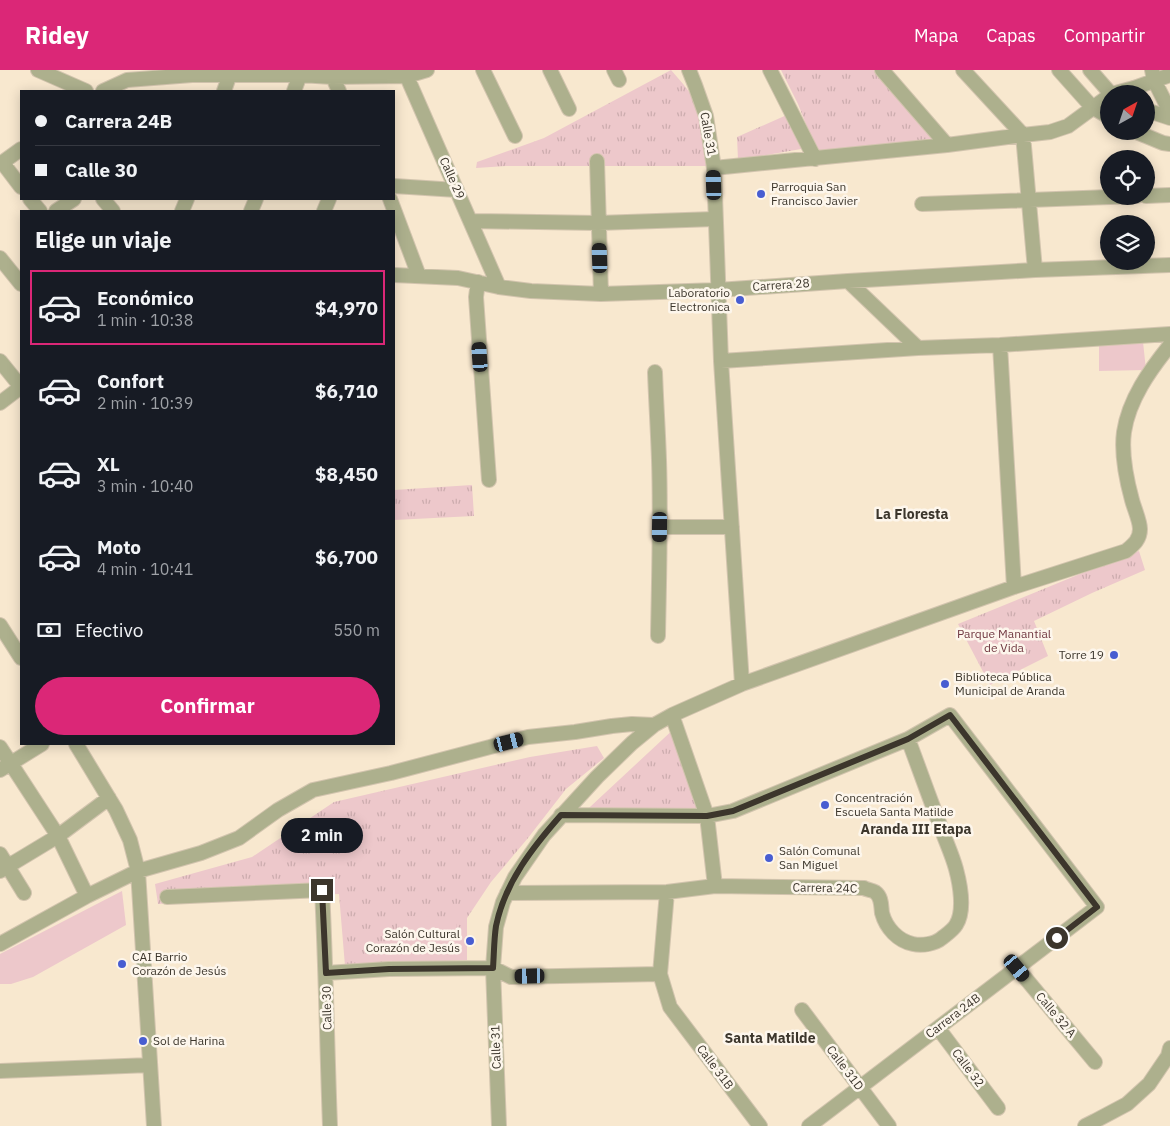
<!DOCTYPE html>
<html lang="es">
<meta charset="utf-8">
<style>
body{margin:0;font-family:"IBM Plex Sans",sans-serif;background:#20242c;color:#f1f3f6;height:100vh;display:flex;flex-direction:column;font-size:19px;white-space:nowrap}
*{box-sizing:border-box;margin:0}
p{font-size:16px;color:#9ea1a6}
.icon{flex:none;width:28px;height:28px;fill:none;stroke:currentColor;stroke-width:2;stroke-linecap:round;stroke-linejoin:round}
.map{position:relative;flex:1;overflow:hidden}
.sheet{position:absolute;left:20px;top:140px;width:375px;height:535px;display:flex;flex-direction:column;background:#171b24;border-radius:0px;box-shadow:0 2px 12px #0003}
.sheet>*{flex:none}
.guide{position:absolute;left:20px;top:20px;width:375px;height:110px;border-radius:0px;box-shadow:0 2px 12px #0003;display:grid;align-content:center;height:110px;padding:0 15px;background:#171b24}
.needle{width:32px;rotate:40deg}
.fabs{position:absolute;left:1100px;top:15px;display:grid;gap:10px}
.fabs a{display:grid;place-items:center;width:55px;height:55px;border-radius:50%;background:#171b24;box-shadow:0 2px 12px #0003;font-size:25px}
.end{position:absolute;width:22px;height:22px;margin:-11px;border:6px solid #3c362c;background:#fff;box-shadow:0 0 0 2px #fff}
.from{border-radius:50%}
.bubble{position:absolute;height:35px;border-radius:18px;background:#171b24;box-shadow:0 2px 12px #0003;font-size:16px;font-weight:700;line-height:35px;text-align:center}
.car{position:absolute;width:15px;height:30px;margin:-15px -8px;border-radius:6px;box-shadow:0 0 4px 1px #0007;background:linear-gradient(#222 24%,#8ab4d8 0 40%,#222 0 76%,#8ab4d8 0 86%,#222 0)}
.guide b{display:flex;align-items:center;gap:18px;height:48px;font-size:19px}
.guide b+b{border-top:1px solid #363941}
.guide i{width:12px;height:12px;background:#f1f3f6}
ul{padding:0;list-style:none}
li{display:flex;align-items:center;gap:15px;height:75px;margin:0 10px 8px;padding:0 5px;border:2px solid transparent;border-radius:0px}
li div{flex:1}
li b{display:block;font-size:19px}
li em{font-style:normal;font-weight:700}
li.active{border-color:#db2777}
li>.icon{width:45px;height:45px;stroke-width:1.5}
h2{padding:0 15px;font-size:22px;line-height:60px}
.pay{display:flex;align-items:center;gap:12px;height:55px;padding:0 15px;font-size:19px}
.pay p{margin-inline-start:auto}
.action{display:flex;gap:10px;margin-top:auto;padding:10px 15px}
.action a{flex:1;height:58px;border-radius:30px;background:#db2777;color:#fff;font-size:20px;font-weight:700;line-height:58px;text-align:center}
header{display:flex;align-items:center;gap:30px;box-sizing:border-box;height:70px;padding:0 25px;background:#db2777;color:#fff}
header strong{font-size:24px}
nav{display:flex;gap:28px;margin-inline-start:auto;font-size:18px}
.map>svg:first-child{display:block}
.grass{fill:url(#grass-tufts)}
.pitch{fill:#edc8cb}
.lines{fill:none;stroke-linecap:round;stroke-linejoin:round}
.minor-casing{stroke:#d2c4ae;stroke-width:16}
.minor{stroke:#adb08d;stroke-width:14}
.route{stroke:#3c362c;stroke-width:6}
.poi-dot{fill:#485dd1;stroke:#fdf6ec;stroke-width:2}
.labels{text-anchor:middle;stroke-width:5;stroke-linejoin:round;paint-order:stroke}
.street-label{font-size:12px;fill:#3c362c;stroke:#fdf6ec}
.poi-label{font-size:12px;fill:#3c362c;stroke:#fdf6ec;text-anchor:start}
.park-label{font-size:12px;fill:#703841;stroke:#fdf6ec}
.neighbourhood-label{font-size:14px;font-weight:bold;fill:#3c362c;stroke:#fdf6ec}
</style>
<header>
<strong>Ridey</strong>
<nav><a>Mapa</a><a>Capas</a><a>Compartir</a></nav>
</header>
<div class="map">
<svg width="1170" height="1056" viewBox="0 0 1170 1056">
<defs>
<pattern id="grass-tufts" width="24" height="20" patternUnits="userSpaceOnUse" patternTransform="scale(1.25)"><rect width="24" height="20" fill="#edc8cb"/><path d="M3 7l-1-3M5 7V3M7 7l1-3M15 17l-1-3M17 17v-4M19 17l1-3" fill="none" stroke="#ccacae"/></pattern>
</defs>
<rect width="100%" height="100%" fill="#f8e8cf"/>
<!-- grass -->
<path class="grass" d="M671,0c5,6 11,12 16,19 16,21 17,51 19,77h-200l-30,2 1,-6 67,-24z
M781,0h94l60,69 -9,4 -108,11 -20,-50z
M789,44l18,34 -69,12 -1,-23z
M472,415l2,31 -80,4v-30z
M1139,481l6,19 -53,23 -58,28 14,35 -58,29 -32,-61 122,-50z
M677,656l35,92 -136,2z
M597,676l7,12 -38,31 -38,49 -37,44 -24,36v42l-122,6 -6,-72 -80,3 -101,7 -3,-20 97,-27 82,-55 196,-45z"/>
<!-- pitch -->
<path class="pitch" d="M1143,272l3,28 -47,1v-28z
M122,821l4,34 -93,52 -22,7h-11v-30z
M399,846l58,1 -1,38 -57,-1z"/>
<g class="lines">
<defs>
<path id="minor" d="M38,0l48,21
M404,0l95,217
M483,0l32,66
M550,0l19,39
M614,0l5,10
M689,0l6,15 11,31 8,52 7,193 21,323
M770,0l45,89
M882,0l65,75
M963,0l60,65 12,135
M1059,0l33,37 17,10
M1090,0l21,24
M1152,0l2,10 16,32
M330,1l9,20
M103,21l24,-11 65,-5h108l32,2 75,-1 20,-6
M224,21l6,-17
M294,21l6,-16
M1112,24l22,-6 36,-13
M1146,40l24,8
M1134,61l29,12 7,1
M597,91l4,133
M2,92l19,25
M0,94l21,-15
M714,98l233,-23 76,-10 27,-3 18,-6 41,-30
M394,116l63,4
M1146,126l24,-1
M30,129l10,12
M103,129l10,12
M390,129l29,77
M922,134l215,-8
M56,141l18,-12
M182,141l5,-12
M251,141l5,-12
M324,141l5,-12
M470,151l128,2 117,-4
M0,188l21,26
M394,205l64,3 41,9 32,4 70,3 117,-4 130,-9 187,-11 135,-5
M848,211l70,67
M478,212l-2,15 13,183
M1000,275l14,242
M0,291l21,26
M721,291l197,-13 82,-3 170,-11
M655,302c1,29 3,58 4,88 2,59 0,117 -1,176
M0,333l21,-16
M660,457h72
M0,555l21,33
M672,645l35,101 8,70
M76,674l40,66 14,30 8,31 16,255
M0,677l58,89 29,60
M0,700l42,-26
M561,745l146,1 26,-5 175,-72 42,-24 147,192 -288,219
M0,784l24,39
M0,801l58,-35 51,-38
M667,822l-7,82 10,33 90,119
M507,823l160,-1 48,-6 149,2c3,2 8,2 11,4 7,5 6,14 7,21 4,15 16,28 31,31 9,2 22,0 29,-6 5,-4 11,-8 14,-13 9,-14 4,-41 0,-56 -4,-15 -11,-29 -16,-44 -11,-28 -21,-57 -32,-86
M167,827l155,-7c4,79 5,157 8,236
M0,874l87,-48 51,-25 63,-18 38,-15 39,-28 35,-20 78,-17 137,-36 47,-5 37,-6 20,-2 22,1
M1017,898l78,94
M326,903l63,-4 104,-1 18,9 149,-3
M802,940l87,116
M938,958l60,80
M0,1001l150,-6
M499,1056l-6,-158 3,-41 7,-25 12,-25 29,-42 53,-58 35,-34 22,-18 18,-10 70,-31 272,-97 112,-36c7,-6 14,-11 14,-22 0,-8 -6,-21 -8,-29 -6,-22 -11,-46 -8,-68 5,-33 26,-62 46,-87
M1085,1056l10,-5 32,-17 22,-20 19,-28 2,-8"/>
</defs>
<!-- minor casing -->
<use href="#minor" class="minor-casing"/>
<!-- minor -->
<use href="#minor" class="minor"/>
</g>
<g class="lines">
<!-- route -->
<path class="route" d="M322,820l4,83 63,-4 104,-1c1,-14 1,-29 3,-42 9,-44 37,-79 65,-111l146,1 26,-5 175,-72 42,-24 147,192 -40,31"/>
</g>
<!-- markers -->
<g class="poi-dot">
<circle cx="761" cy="124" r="5"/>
<circle cx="740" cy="230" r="5"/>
<circle cx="1114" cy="585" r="5"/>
<circle cx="945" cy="614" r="5"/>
<circle cx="825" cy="735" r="5"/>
<circle cx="769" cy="788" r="5"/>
<circle cx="470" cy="871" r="5"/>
<circle cx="122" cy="894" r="5"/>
<circle cx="143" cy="971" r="5"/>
</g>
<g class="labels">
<!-- street labels -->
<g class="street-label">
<text transform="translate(708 64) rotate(80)" y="4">Calle 31</text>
<text transform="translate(452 108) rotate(66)" y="4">Calle 29</text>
<text transform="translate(781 215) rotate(-4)" y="4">Carrera 28</text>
<text transform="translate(825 818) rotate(1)" y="4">Carrera 24C</text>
<text transform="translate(327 938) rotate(-91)" y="4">Calle 30</text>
<text transform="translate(1056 945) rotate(50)" y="4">Calle 32 A</text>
<text transform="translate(953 946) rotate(-37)" y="4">Carrera 24B</text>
<text transform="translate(496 977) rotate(-92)" y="4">Calle 31</text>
<text transform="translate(715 997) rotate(53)" y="4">Calle 31B</text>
<text transform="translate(845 998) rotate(53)" y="4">Calle 31D</text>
<text transform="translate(968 998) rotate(53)" y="4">Calle 32</text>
</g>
<!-- poi labels -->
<g class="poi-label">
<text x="771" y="121">Parroquia San<tspan x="771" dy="14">Francisco Javier</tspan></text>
<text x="730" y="227" text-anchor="end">Laboratorio<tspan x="730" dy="14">Electronica</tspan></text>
<text x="1104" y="589" text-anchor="end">Torre 19</text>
<text x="955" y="611">Biblioteca Pública<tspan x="955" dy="14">Municipal de Aranda</tspan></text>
<text x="835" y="732">Concentración<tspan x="835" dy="14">Escuela Santa Matilde</tspan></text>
<text x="779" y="785">Salón Comunal<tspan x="779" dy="14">San Miguel</tspan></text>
<text x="460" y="868" text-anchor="end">Salón Cultural<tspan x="460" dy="14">Corazón de Jesús</tspan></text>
<text x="132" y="891">CAI Barrio<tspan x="132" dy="14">Corazón de Jesús</tspan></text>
<text x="153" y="975">Sol de Harina</text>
</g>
<!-- park labels -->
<g class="park-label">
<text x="1004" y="568">Parque Manantial<tspan x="1004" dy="14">de Vida</tspan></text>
</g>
<!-- neighbourhood labels -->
<g class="neighbourhood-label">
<text x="912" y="449">La Floresta</text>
<text x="916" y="764">Aranda III Etapa</text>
<text x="770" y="973">Santa Matilde</text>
</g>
</g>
</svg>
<div class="fabs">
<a><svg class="needle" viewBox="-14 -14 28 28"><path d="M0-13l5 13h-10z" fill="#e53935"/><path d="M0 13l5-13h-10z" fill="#9ea1a6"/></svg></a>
<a><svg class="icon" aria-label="locate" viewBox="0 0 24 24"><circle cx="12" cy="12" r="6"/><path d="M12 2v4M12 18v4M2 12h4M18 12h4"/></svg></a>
<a><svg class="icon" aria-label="layers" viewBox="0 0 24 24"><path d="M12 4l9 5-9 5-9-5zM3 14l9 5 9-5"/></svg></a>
</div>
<i class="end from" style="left:1057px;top:868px"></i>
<i class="end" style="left:322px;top:820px"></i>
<div class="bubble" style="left:281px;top:748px;width:82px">2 min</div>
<i class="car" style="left:714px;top:115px;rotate:358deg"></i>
<i class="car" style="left:600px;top:188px;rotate:358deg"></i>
<i class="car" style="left:480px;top:287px;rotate:356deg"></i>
<i class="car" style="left:660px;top:457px;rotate:181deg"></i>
<i class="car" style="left:509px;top:672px;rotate:76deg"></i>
<i class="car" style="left:1017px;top:898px;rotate:140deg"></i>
<i class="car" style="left:530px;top:906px;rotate:269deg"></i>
<div class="guide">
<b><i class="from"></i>Carrera 24B</b>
<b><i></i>Calle 30</b>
</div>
<section class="sheet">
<h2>Elige un viaje</h2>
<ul>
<li class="active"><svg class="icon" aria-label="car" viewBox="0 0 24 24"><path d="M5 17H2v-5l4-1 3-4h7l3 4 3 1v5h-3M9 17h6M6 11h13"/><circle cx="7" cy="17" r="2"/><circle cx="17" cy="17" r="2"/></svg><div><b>Económico</b><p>1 min · 10:38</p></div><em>$4,970</em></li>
<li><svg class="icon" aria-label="car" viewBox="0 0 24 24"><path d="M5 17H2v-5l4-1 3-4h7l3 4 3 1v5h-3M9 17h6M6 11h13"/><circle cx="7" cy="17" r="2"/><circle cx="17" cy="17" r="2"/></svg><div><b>Confort</b><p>2 min · 10:39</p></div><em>$6,710</em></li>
<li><svg class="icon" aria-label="car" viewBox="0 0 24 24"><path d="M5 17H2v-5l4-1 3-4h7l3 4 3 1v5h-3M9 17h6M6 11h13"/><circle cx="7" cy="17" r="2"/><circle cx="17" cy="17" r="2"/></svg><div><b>XL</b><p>3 min · 10:40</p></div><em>$8,450</em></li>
<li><svg class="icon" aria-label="car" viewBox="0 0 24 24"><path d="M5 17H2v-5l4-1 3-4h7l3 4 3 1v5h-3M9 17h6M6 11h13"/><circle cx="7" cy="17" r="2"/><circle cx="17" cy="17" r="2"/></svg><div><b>Moto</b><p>4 min · 10:41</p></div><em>$6,700</em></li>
</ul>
<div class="pay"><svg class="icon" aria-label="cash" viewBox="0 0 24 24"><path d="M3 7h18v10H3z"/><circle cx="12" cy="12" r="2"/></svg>Efectivo<p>550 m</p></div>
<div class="action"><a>Confirmar</a></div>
</section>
</div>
